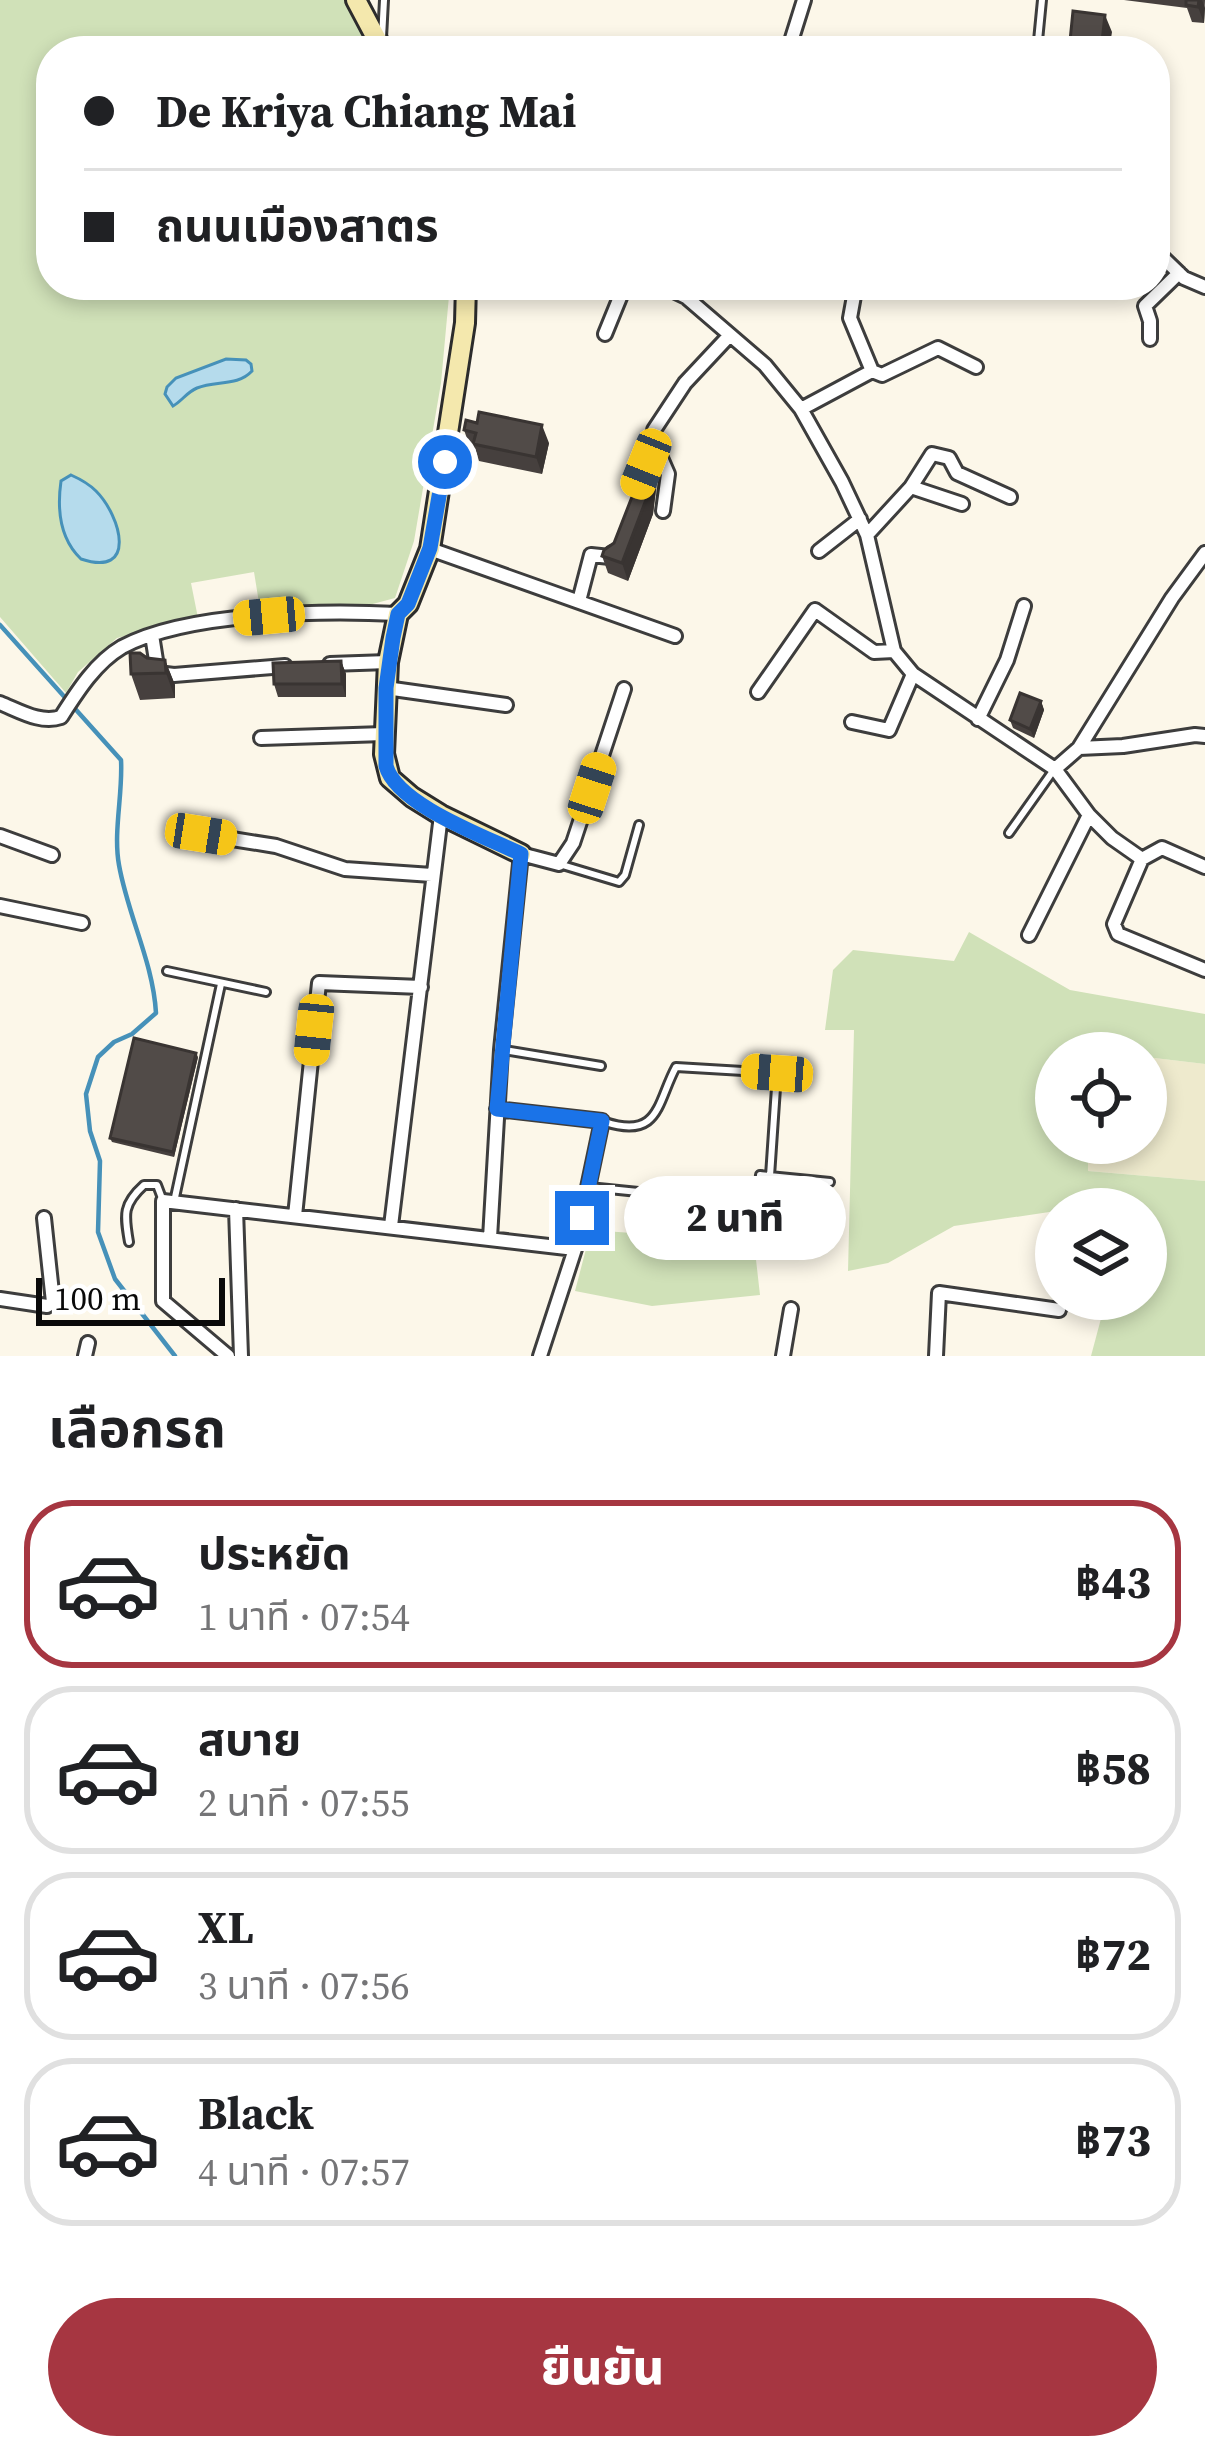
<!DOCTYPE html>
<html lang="th">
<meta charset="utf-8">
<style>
body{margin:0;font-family:"Source Serif 4","Noto Sans Thai",serif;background:#f6f6f6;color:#202124;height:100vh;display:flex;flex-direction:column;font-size:45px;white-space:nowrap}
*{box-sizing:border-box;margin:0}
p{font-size:39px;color:#757577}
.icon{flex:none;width:66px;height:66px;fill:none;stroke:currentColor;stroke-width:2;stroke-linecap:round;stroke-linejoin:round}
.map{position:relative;height:1356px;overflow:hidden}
.sheet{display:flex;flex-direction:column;background:#fff;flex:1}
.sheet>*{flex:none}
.hud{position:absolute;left:36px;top:36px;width:1134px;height:264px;border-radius:48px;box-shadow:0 6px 18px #0003;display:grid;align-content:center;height:264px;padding:0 48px;background:#fff}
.fabs{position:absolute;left:1035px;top:1032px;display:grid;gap:24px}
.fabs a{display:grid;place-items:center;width:132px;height:132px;border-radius:50%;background:#fff;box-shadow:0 6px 18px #0003;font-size:60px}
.scale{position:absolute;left:36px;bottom:30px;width:189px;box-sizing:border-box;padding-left:12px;border:6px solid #0a0a0a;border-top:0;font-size:33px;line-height:42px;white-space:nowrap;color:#0a0a0a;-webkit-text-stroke:9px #fff;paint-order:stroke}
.end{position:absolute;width:54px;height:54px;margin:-27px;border:15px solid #1a73e8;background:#fff;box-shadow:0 0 0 6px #fff}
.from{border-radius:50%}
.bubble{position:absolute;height:84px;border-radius:42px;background:#fff;box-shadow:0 6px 18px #0003;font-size:39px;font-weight:800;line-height:84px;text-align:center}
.car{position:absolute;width:36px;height:72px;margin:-36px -18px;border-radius:15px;box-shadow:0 0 9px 3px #0007;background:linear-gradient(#f5c518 24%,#345 0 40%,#f5c518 0 76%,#345 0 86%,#f5c518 0)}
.hud b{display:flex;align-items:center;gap:42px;height:114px;font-size:45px}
.hud b+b{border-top:3px solid #e0e0e0}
.hud i{width:30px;height:30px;background:#202124}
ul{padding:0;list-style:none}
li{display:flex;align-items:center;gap:36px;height:168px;margin:0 24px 18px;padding:0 24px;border:6px solid #e0e0e0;border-radius:48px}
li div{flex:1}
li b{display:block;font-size:45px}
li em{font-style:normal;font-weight:800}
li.on{border-color:#a63641}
li>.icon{width:108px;height:108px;stroke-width:1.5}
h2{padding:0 48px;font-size:54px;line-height:144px}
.action{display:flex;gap:24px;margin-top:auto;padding:24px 48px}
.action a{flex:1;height:138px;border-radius:72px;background:#a63641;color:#fff;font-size:48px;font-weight:800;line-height:138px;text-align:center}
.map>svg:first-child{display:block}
.farmland{fill:#eeeacd}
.green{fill:#d0e1b8}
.water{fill:#b5dbec;stroke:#4691b9;stroke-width:3}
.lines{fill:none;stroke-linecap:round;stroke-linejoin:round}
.stream{stroke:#4691b9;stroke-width:4.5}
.lane-casing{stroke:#3d3d3d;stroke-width:12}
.street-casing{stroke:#3d3d3d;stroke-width:18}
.secondary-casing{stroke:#2c2c2c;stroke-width:24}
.lane{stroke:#fff;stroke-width:6}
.street{stroke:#fff;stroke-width:12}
.secondary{stroke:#f4e8ad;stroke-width:18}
.wall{fill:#46403e}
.shaded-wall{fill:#393432}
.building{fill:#514b48;stroke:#393432;stroke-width:3}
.route{stroke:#1a73e8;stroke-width:15}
</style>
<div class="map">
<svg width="1205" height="1356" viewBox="0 0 1205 1356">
<rect width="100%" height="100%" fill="#fcf7e9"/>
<!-- farmland -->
<path class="farmland" d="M1146,1057l59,7v117l-117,-10v-28h58z"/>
<!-- green -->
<path class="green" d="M0,0h348l25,51h-322v234h399l-9,98 -27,158 -19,57 -26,7 -109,4 -6,-37 -63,11 7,35 -81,20 -39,34 -12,21 -66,-76z
M969,932l101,58 135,24v50l-59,-7v-4l-55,-3 -1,3h-34v90h32v28l117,10v175h-114l12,-45 -2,-12h45v-90h-90v2l-102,15 -66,37 -40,8 6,-241h-29l8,-60 20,-20 101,11z
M591,1230l163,12 6,53 -108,11 -77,-15z"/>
<!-- water -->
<path class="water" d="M226,359l20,1 5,4 1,7c-15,16 -36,9 -55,17 -10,4 -15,13 -24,18l-8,-12 2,-7 9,-9z
M71,475c9,4 18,9 25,16 25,25 42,87 -15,68 -21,-20 -24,-50 -20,-78z"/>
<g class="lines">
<!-- stream -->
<path class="stream" d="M0,625l121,135c2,34 -8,72 -2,105 9,51 34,97 37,148l-24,21 -18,8 -16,15 -12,37 4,37 10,30 -2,71 17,47 60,77"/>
<defs>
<path id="lane" d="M382,38l2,-38
M1037,51l5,-51
M1009,833l44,-62
M559,864l60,18 6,-7 14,-50
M167,971l99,21
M504,1050l97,16
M605,1122c55,18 52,-20 71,-55l101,6 -7,103
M589,1187l168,17 3,-29 70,7
M174,1202l47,-218
M757,1204l71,5
M129,1242c-5,-28 -6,-38 15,-57h13l6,16"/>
<path id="street" d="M790,43l17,8
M788,51l16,-51
M1155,250l29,28 21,9
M661,285l25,12 79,68 36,44 41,73 25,53 27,116 19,23 142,95 34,46 23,23 30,21
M605,334l20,-49
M1150,339v-18l-5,-15 34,-33
M872,371l10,4 56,-27 38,19
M801,409l71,-38 -22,-53 6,-33
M911,487l51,17
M663,511l5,-37 -14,-32v-12l31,-47 44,-47
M867,535l44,-48 21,-33 17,4 8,15 53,24
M430,549l245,87
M819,551l41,-32
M579,601l12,-46 19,2 2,-4
M152,635l6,38 16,2 111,-9
M330,664l58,-2
M386,688l120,17
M758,692l57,-82 59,42 20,-1
M0,703c20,8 41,21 61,14 16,-25 34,-54 61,-70 64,-35 203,-37 276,-33
M978,719l29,-59 17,-54
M852,722l37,8 24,-56
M261,738l123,-4
M1079,748l44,-2 72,-11 10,1
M1055,769l24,-21 93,-150 33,-45
M201,834l75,12 69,23 87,6
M0,836l52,19
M1205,867l-43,-19 -20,11 -28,65 4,10 87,36
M0,906l82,17
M1029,935l60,-120
M497,1109l105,12 -27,128 -35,107
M236,1209l5,147
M295,1216l24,-233 102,4
M391,1226l50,-411
M490,1238l11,-188 20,-196 38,10 14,-21 51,-154
M0,1299l47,7 6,-4 -9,-84
M85,1356l3,-13
M228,1356l-65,-55v-100l412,48
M783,1356l8,-47
M936,1356l3,-63 120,17"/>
<path id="secondary" d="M356,0l27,51
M466,285l-1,38 -35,226 -22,55 -10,10 -10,48 -4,92 6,24 22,19 29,18 80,39"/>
</defs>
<!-- lane casing -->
<use href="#lane" class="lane-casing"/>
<!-- street casing -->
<use href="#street" class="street-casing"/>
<!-- secondary casing -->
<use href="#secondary" class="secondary-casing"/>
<!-- lane -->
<use href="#lane" class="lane"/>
<!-- street -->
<use href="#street" class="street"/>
<!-- secondary -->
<use href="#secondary" class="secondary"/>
</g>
<!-- wall -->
<path class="wall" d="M1124,0h81l-1,23 -12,-1 -5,-14z
M464,430l85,13 -7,31 -63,-13 -4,-13 -5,-1z
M650,462l7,18 -4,34 -25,67 -20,-8 -6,-17 12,-13z
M147,658l18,2 10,25v13l-35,2 -9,-26z
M341,661l5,13v23h-68l-4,-13z
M1041,701l3,9 -10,28 -21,-10 -3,-8z
M198,1057l-24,100 -62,-15 -2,-4z"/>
<!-- shaded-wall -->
<path class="shaded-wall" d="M1199,0h3l3,8 -1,15 -6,-16z
M1105,15l7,17 -3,19h-8z
M542,425l7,18 -7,31 -6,-17z
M650,462l7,18 -4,34 -25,67 -6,-18z
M165,660l10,25v13l-9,-25z
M341,661l5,13v23l-4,-13z
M1041,701l3,9 -10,28 -4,-9z
M196,1053l2,4 -24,100 -1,-5z"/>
<!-- building -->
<path class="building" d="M1186,0h13l-1,7 -12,-2z
M1073,11l32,4 -4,36h-32z
M479,412l63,13 -6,32 -63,-13 3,-11 -12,-3 2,-10 11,3z
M646,461l4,1 -3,35 -25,66 -20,-7 2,-6 10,-7z
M130,653h10l7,5 18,2 1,13 -35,1z
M341,661l1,23h-68l-1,-21z
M1020,693l21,8 -11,28 -20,-9z
M134,1038l62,15 -23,99 -63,-14z"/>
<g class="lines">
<!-- route -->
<path class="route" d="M445,462l-15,86 -22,56 -10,10 -5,24 -7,50v78c11,39 100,71 135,88l-24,255 105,12 -20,97"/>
</g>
</svg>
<div class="fabs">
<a><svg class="icon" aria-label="locate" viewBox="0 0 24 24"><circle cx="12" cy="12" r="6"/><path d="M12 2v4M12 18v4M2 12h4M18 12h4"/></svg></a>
<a><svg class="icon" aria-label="layers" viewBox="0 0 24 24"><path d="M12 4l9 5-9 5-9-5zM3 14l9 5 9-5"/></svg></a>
</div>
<div class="scale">100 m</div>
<i class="end from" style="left:445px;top:462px"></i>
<i class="end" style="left:582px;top:1218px"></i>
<div class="bubble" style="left:624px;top:1176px;width:222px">2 นาที</div>
<i class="car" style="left:646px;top:464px;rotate:202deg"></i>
<i class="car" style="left:269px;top:616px;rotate:265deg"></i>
<i class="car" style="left:592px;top:788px;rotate:18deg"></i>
<i class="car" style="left:201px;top:834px;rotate:99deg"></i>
<i class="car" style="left:314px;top:1030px;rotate:186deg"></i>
<i class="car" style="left:777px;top:1073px;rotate:274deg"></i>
<div class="hud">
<b><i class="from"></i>De Kriya Chiang Mai</b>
<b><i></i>ถนนเมืองสาตร</b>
</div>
</div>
<section class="sheet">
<h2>เลือกรถ</h2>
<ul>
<li class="on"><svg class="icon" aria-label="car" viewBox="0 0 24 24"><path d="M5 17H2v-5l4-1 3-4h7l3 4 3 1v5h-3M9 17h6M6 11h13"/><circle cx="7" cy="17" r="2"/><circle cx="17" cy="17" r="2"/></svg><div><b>ประหยัด</b><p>1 นาที · 07:54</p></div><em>฿43</em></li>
<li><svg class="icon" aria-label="car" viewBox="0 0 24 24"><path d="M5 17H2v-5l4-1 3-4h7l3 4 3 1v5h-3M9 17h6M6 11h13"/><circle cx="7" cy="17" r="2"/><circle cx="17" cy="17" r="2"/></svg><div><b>สบาย</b><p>2 นาที · 07:55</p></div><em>฿58</em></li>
<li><svg class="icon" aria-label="car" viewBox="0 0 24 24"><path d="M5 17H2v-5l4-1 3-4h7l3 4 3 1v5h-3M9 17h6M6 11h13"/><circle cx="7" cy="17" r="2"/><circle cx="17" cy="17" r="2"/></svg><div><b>XL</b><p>3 นาที · 07:56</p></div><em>฿72</em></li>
<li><svg class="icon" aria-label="car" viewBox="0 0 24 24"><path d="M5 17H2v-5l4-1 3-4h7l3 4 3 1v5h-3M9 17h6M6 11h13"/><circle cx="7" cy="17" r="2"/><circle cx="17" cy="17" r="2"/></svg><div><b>Black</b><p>4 นาที · 07:57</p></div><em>฿73</em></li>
</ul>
<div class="action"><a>ยืนยัน</a></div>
</section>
